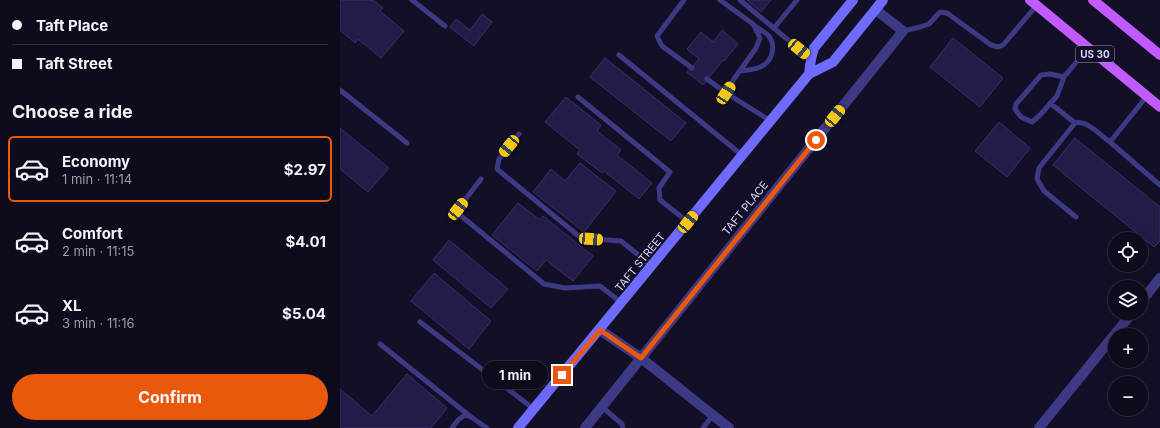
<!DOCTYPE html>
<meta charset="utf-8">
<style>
body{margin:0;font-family:Inter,sans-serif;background:#171425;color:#f1f3f6;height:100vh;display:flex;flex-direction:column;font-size:15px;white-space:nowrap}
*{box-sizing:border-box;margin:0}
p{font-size:13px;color:#9b9ba3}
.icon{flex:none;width:22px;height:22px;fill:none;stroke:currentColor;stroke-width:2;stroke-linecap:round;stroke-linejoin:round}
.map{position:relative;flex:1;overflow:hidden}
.sheet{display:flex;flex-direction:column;background:#0e0b1c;width:340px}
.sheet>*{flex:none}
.top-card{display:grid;align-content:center;height:88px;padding:0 12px;background:#0e0b1c}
.controls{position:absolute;left:768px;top:232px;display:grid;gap:8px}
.controls a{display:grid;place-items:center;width:40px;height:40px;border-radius:50%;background:#0e0b1c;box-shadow:0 4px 16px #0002,0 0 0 1px #2e2b3b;font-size:20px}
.end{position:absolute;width:18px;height:18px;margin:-9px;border:5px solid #ea580c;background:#fff;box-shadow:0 0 0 2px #fff}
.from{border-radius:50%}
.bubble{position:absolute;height:28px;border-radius:14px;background:#0e0b1c;box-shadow:0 4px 16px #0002,0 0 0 1px #2e2b3b;font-size:13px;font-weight:700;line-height:28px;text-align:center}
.car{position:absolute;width:12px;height:24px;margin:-12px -6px;border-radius:5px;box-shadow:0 0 3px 1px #0007;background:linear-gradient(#f5c518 24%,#345 0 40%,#f5c518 0 76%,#345 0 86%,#f5c518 0)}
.top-card b{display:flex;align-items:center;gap:14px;height:38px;font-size:15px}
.top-card b+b{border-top:1px solid #2e2b3b}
.top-card i{width:10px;height:10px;background:#f1f3f6}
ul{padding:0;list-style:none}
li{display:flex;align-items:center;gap:12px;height:66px;margin:0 8px 6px;padding:0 4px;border:2px solid transparent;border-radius:6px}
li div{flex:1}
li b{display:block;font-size:15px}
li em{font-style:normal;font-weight:700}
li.selected{border-color:#ea580c}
li>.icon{width:36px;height:36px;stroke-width:1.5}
h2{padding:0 12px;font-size:18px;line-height:48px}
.primary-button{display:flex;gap:8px;margin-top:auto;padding:8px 12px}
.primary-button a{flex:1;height:46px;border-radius:24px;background:#ea580c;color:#fff;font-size:16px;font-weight:700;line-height:46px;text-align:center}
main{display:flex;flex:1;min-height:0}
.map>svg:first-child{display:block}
.building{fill:#241b47;stroke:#3b2d73}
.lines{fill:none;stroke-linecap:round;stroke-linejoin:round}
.lane{stroke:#3d3a85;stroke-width:5}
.street{stroke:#3d3a85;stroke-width:10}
.secondary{stroke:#6f6bff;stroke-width:10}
.primary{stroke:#c25bff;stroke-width:10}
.route{stroke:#ea580c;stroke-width:5}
.labels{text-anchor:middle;stroke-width:4;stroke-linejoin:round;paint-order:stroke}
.shield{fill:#130f26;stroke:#9e99be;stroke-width:1}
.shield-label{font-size:10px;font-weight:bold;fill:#d9d4ff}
.street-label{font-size:11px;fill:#d9d4ff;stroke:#130f26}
</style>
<main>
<section class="sheet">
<div class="top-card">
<b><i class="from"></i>Taft Place</b>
<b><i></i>Taft Street</b>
</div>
<h2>Choose a ride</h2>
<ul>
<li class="selected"><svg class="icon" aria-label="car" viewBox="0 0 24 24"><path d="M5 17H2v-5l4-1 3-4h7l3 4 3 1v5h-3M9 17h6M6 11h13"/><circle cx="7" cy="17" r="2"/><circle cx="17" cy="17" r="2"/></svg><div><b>Economy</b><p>1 min · 11:14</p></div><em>$2.97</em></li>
<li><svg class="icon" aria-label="car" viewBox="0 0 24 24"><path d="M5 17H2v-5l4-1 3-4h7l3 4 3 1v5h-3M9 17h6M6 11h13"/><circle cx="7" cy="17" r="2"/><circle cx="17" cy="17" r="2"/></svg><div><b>Comfort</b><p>2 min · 11:15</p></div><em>$4.01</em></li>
<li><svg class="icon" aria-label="car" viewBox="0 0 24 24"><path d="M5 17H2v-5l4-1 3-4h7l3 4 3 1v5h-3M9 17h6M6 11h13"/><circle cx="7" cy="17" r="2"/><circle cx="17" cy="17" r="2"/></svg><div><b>XL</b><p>3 min · 11:16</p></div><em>$5.04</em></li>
</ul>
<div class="primary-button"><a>Confirm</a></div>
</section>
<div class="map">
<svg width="820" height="428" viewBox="0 0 820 428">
<rect width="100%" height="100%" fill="#130f26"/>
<!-- building -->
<path class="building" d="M0,0h33l10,8 -3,3 24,20 -23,27 -23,-19 -3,4 -15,-13z
M407,0h24l-10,12z
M142,14l10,8 -18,24 -24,-19 6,-8 14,11z
M382,30l16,14 -14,17 -1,-1 -20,25 -16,-13 12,-13 -12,-10 14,-17 12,10z
M613,38l50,40 -23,29 -50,-40z
M265,58l81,65 -15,18 -81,-64z
M226,97l35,28 -4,6 24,19 -4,5 35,28 -13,16 -35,-28 -2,2 -25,-19 3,-4 -35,-28z
M659,122l31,26 -23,29 -32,-26z
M0,128l49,40 -21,24 -28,-23z
M735,138l85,69v34l-6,6 -101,-82z
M240,163l36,28 -32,41 -51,-40 18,-23 14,12z
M178,203l22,17 3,-4 50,40 -20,25 -27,-21 -9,11 -45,-36z
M109,240l59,49 -17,19 -58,-48z
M94,273l57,48 -22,28 -58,-48z
M67,374l40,34 -16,20h-91v-39l32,27z"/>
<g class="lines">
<!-- lane -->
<path class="lane" d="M72,0l33,26
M344,0l-27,36 5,10 30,22
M380,0l33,24 7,14 -4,10 -22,31 -8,14 45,28
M400,0l71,59
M434,28l23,-28
M563,31l17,-4 9,-3 11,-12 7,1 44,32 7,2 5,-2 34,-40
M279,55l124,101
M400,71c7,-1 17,-1 24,-6 9,-6 12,-21 4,-30 -3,-3 -9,-6 -13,-9
M724,77l-14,-3 -9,1 -25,29 -1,5 6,8 11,5 7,-6 18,-20 7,-19 24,-29
M367,79l19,14
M0,90l67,53
M238,97l92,75 -11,16 1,12 28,22
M710,103l25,20
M179,134l-20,25 -2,10 84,69 40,3 31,25
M770,142l50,43
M141,179l-23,30 2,6 84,69 21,4 35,-2 22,17
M736,217l-32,-26 -7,-12 2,-11 36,-45c12,-3 25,12 35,19l37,-46
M80,322l114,87
M40,344l91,73
M262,407l20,17 1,4
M112,428l6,-8 7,-5 6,2 16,11
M363,428l10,-13"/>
<!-- street -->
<path class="street" d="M801,302l19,-24
M260,330l41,28 88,70
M245,428l318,-397 -27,-21
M699,428l93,-115"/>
<!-- secondary -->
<path class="secondary" d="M469,74l2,-15 3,-11 39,-48
M178,428l291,-354 24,-12 50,-62"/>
<!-- primary -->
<path class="primary" d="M690,0l130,107
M753,0l67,55"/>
</g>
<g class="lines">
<!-- route -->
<path class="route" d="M222,375l38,-45 41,28 175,-218"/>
</g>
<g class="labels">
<!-- shield labels -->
<rect class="shield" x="736" y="46" width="38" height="16" rx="3"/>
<g class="shield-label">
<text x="755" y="58">US 30</text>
</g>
<!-- street labels -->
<g class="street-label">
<text transform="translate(405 208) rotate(-51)" y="4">TAFT PLACE</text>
<text transform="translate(300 262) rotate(-51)" y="4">TAFT STREET</text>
</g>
</g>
</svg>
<div class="controls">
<a><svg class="icon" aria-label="locate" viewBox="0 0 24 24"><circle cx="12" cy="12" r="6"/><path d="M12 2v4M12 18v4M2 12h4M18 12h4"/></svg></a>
<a><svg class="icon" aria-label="layers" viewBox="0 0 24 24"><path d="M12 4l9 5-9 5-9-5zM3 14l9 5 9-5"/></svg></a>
<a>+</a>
<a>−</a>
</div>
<i class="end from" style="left:476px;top:140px"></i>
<i class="end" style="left:222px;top:375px"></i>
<div class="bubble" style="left:142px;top:361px;width:66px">1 min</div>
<i class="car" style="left:459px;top:49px;rotate:129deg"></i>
<i class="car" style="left:386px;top:93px;rotate:33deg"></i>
<i class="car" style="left:495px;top:116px;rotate:39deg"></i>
<i class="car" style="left:169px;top:146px;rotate:219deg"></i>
<i class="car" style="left:118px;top:209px;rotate:38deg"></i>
<i class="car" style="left:348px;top:222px;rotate:39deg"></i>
<i class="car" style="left:251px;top:239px;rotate:94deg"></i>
</div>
</main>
